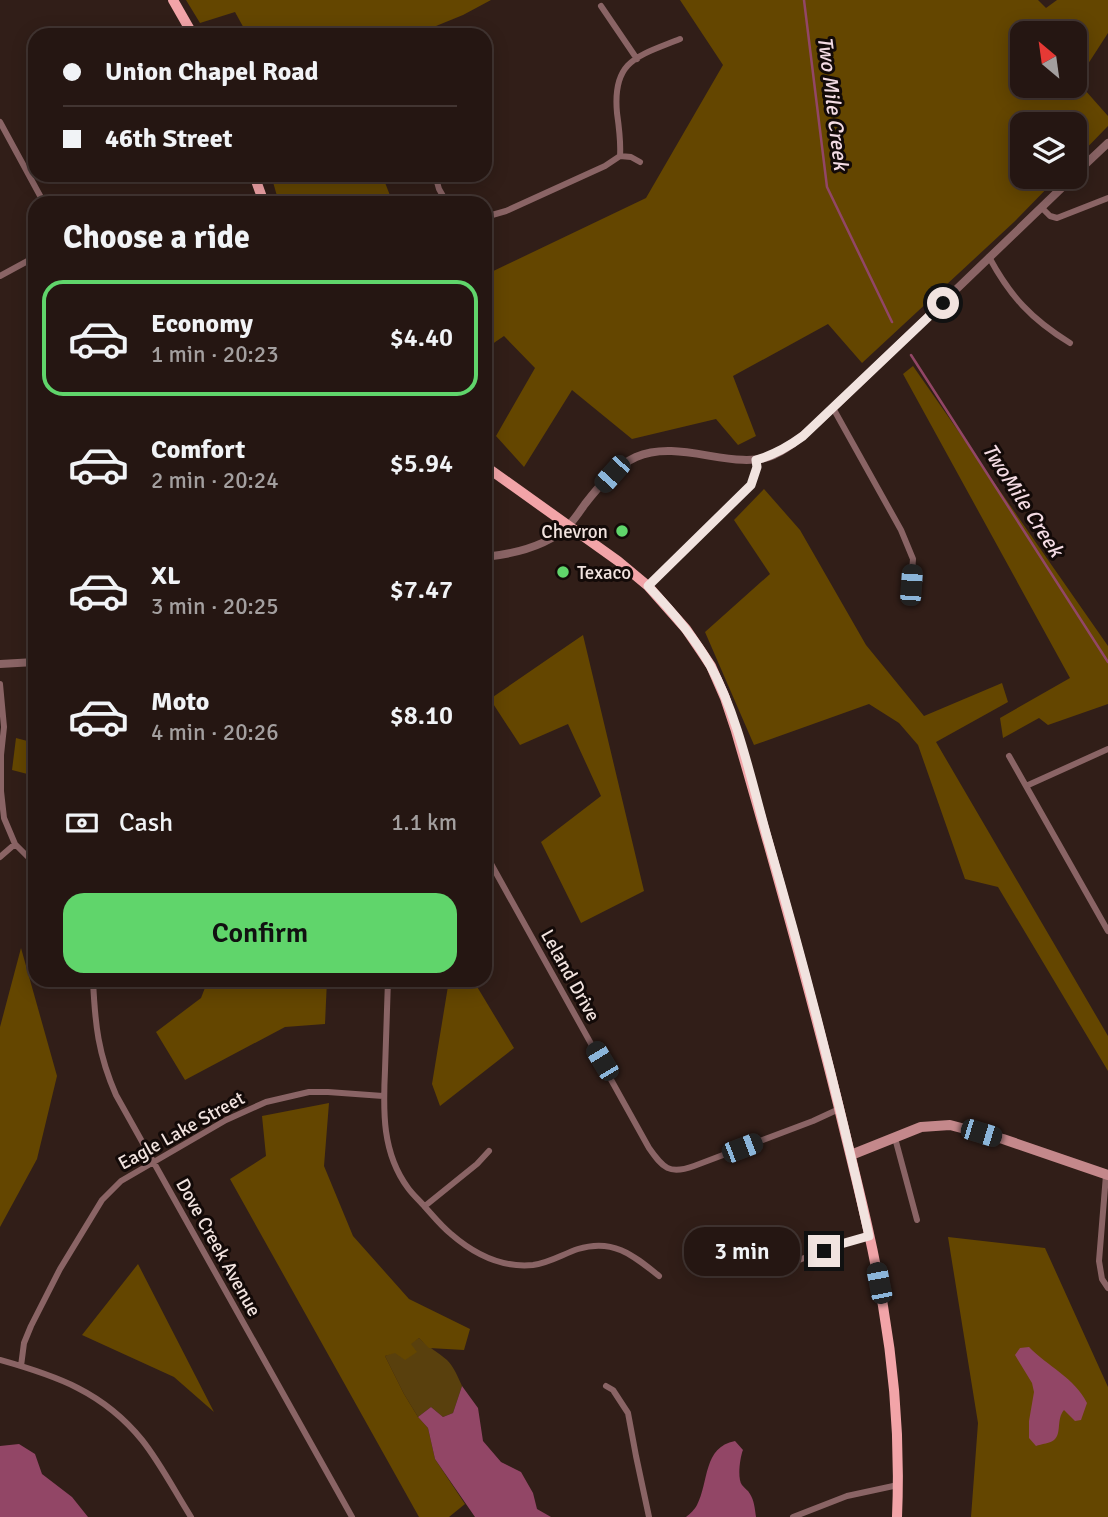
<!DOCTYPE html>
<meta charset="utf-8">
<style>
body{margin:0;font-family:Signika,sans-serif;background:#2d1f1b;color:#f1f3f6;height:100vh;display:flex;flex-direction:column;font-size:26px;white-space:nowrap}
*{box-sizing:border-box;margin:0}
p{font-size:23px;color:#a39f9f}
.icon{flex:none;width:38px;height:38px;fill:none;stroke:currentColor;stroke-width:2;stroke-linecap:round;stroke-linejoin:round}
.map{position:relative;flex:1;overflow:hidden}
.drawer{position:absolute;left:28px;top:196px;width:464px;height:791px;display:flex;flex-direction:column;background:#251612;border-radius:21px;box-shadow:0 4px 18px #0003,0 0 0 2px #423532}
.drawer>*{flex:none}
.guide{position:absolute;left:28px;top:28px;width:464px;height:154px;border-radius:21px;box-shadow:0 4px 18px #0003,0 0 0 2px #423532;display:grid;align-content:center;height:154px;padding:0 35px;background:#251612}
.needle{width:46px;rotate:331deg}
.controls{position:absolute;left:1010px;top:21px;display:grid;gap:14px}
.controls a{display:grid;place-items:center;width:77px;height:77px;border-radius:14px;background:#251612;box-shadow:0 4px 18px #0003,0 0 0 2px #423532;font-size:35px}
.end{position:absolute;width:32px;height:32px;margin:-16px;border:9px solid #f1e3df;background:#111;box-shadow:0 0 0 4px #111}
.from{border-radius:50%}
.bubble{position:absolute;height:49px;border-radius:21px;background:#251612;box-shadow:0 4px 18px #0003,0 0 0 2px #423532;font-size:23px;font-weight:600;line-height:49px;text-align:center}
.car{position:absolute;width:21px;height:42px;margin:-21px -10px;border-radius:9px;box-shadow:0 0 5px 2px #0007;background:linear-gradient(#222 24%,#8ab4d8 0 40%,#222 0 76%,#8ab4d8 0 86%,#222 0)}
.guide b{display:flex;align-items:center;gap:24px;height:66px;font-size:26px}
.guide b+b{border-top:2px solid #423532}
.guide i{width:18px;height:18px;background:#f1f3f6}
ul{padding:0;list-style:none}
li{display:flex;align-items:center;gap:21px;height:116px;margin:0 14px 10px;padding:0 21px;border:4px solid transparent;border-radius:21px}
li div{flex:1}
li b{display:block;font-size:26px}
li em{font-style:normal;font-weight:600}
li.current{border-color:#60d56b}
li>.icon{width:63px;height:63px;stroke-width:1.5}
h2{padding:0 35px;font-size:32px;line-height:84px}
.pay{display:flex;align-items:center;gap:18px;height:77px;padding:0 35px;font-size:26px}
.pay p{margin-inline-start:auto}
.action{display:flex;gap:14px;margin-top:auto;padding:14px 35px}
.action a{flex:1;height:80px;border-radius:21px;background:#60d56b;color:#111;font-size:28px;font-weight:600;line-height:80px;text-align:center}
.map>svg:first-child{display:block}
.green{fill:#59400d}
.forest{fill:#644600;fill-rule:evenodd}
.water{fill:#924666}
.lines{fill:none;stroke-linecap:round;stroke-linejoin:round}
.stream{stroke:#924666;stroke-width:2.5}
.minor{stroke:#8a6465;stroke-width:6}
.tertiary{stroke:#8a6465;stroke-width:8}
.secondary{stroke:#c4888b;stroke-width:10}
.primary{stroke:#f2a4a8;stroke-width:10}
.route{stroke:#f1e3df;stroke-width:9}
.poi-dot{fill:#60d56b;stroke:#130a08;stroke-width:2.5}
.labels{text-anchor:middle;stroke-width:6;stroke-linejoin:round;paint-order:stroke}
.poi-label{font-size:19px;fill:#f1e3df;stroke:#130a08;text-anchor:end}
.street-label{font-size:19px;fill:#f1e3df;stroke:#130a08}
.water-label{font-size:21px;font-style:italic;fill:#f3dbe3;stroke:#130a08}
</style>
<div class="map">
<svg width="1108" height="1517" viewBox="0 0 1108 1517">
<rect width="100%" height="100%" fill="#311e18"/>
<!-- green -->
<path class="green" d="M419,1338c9,9 19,14 28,22 7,7 11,17 15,26l-9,27 -10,4 -12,-10 -13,10 -14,-23 -19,-38 10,-4z"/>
<!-- forest -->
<path class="forest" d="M186,0h305l-28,15 -49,20h-172l4,-3 -11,-20 -35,11z
M680,0h358l8,8 11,-8h51v33l-31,48 31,35v10l-33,34 -1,-36h-52v53h36l-44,45 -152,141 -34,-39 -95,52 23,60 -18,9 -22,-26 -84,20 -60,-49 -48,77 -28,-31 39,-68 -31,-32 -19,13v-74l161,-77 77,-133zM1022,33h52v53h-52z
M271,175h111l11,28h-114z
M913,366l195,280v58l-60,21 -9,-7 -36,20 -3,-20 70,-40 -167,-304z
M764,489l36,41 66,115 58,71 78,-33 6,19 -72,40 172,294v35l-110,-184 -33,-8 -47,-134 -19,-22 -30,-19 -115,41 -49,-113 65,-58 -36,-54z
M583,635l61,256 -63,32 -40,-81 60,-46 -33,-72 -48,21 -30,-46z
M16,738l19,5v33l-23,-6z
M21,948l36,128 -20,83 -37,68v-200z
M208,980h119l-2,44 -40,3 -100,53 -29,-48 45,-34z
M449,980h24l41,68 -74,58 -8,-22z
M329,1103l-5,63 29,70 56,63 61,30 -6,21 -35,-2 -10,-10 -8,6 6,8 -12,8 -10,-7 -10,3 19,38 14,23 10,11 7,31 30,45 -16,13h-30l-189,-338 36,-23 -4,-40z
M948,1237l97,11 63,139v130h-137l7,-94z
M138,1264l76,148 -40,-35 -92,-42z"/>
<!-- water -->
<path class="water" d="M1029,1347c18,19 46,31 58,56l-6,17 -6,1 -11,-11c-8,9 -2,24 -10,30 -3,3 -13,4 -18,6l-7,-8v-17l5,-29 -2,-9 -17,-28 5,-7z
M462,1386l16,22 5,33 18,21 20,10 12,21 4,16 14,8h-76l-40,-58 -7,-31 -10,-11 13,-10 12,10 10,-4z
M735,1441l8,9c-3,7 -6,29 -1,35 2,3 6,5 8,9 4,6 5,15 6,23h-70c4,-3 9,-8 11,-12 12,-23 6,-58 38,-64z
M19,1444l16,10 7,20 30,23 16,20h-88v-71z"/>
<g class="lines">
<!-- stream -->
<path class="stream" d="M804,0l23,187 65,135
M911,355l197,307"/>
<!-- minor -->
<path class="minor" d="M601,6l36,53
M485,66l1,-1
M0,122l44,81
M620,156c1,-14 -1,-29 -3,-43 -5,-53 21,-57 63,-74
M435,175l4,14 8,14
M1041,207l9,9 7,2 51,-20
M485,217l21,-6 99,-45 15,-10 11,1 9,5
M989,257c21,39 42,62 81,86
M0,276l35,-19
M833,408l68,122 12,29 -2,26
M648,586l103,-101 4,-8 1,-17
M0,684l4,43 -3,28v36l3,27 11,26 20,20
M1009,756l99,175
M1026,786l82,-37
M485,853l164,295c14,20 20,27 45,18l119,-45 26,-12
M0,857l15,-13
M93,980c2,44 5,74 23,115l236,422
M388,980c-1,30 -2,60 -3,90 -2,41 -3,83 23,118 5,7 12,13 17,19 9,10 16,19 26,27 23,20 51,34 82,31 16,-2 30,-11 45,-16 35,-11 55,6 81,27
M895,1138l22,82
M1106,1175l-7,86 3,18 6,9
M425,1206l52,-42 12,-13
M799,1260l42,-16 28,-8
M0,1360c57,16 103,32 142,80 19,24 33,52 49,77
M21,1366l3,-23 7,-17 29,-57 42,-69 19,-19 105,-61 40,-18 43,-10h19l55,4
M606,1386l7,4 15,23 8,43 13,61
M793,1517l54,-21 51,-11"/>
<!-- tertiary -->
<path class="tertiary" d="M1074,175l34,-32
M485,557c28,-3 63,-11 84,-32 6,-6 11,-14 16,-21 14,-18 31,-38 51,-47 44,-19 98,15 138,-2 23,-11 40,-30 59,-47l240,-231
M0,664l35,-2"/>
<!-- secondary -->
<path class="secondary" d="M851,1155l70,-28 29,-2 53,14 105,36"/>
<!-- primary -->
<path class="primary" d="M173,0l20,35
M254,175l10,28
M485,466l133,95 30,25 38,43 15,22 10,15 14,32 11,33c36,124 71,248 102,373 16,67 34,134 45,202 12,69 17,141 14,211"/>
</g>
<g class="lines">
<!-- route -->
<path class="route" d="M824,1251l17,-7 28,-8c-29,-133 -63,-265 -101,-396 -16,-56 -30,-125 -58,-175 -17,-30 -39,-55 -62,-79l103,-101 6,-18 -1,-7c18,-5 32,-13 47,-24l140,-133"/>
</g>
<!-- markers -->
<g class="poi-dot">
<circle cx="622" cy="531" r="7"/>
<circle cx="563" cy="572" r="7"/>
</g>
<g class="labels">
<!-- poi labels -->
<g class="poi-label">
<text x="608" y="538">Chevron</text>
<text x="577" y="579" text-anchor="start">Texaco</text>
</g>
<!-- street labels -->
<g class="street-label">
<text transform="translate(571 975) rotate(61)" y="7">Leland Drive</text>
<text transform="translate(181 1130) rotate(-29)" y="7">Eagle Lake Street</text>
<text transform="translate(219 1247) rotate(61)" y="7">Dove Creek Avenue</text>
</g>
<!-- water labels -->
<g class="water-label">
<text transform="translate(833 103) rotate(83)" y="7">Two Mile Creek</text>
<text transform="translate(1023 500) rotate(57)" y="7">TwoMile Creek</text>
</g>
</g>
</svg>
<div class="controls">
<a><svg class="needle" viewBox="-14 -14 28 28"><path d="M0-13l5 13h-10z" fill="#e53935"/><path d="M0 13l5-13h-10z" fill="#a39f9f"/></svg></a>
<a><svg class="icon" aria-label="layers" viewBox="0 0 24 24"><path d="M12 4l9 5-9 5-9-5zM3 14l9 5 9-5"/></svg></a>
</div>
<i class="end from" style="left:943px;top:303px"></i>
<i class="end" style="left:824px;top:1251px"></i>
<div class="bubble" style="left:684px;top:1227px;width:116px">3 min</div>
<i class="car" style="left:612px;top:474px;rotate:222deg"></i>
<i class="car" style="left:911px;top:585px;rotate:4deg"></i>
<i class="car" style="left:602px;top:1061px;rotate:329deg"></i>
<i class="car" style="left:981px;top:1133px;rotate:107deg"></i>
<i class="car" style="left:742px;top:1148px;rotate:69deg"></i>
<i class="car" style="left:879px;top:1283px;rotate:349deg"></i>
<div class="guide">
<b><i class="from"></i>Union Chapel Road</b>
<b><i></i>46th Street</b>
</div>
<section class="drawer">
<h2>Choose a ride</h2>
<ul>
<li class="current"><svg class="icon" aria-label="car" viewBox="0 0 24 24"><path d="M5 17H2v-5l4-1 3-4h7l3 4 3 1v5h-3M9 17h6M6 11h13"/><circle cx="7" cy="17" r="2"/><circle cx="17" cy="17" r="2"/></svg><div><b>Economy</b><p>1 min · 20:23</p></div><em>$4.40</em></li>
<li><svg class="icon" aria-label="car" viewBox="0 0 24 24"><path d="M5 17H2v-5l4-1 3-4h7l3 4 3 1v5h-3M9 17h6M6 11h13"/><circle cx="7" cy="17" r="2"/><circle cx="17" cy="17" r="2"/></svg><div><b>Comfort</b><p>2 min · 20:24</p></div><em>$5.94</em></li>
<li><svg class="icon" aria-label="car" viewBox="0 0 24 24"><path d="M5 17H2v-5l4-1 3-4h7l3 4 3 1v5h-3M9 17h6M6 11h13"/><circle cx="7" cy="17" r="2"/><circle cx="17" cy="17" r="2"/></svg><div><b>XL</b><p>3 min · 20:25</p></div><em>$7.47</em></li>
<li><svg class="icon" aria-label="car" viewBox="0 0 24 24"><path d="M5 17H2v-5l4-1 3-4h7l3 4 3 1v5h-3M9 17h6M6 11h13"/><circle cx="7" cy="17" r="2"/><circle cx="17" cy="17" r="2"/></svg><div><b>Moto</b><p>4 min · 20:26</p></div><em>$8.10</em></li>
</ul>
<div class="pay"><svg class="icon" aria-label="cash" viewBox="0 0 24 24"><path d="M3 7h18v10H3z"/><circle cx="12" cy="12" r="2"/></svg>Cash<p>1.1 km</p></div>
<div class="action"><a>Confirm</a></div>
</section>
</div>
